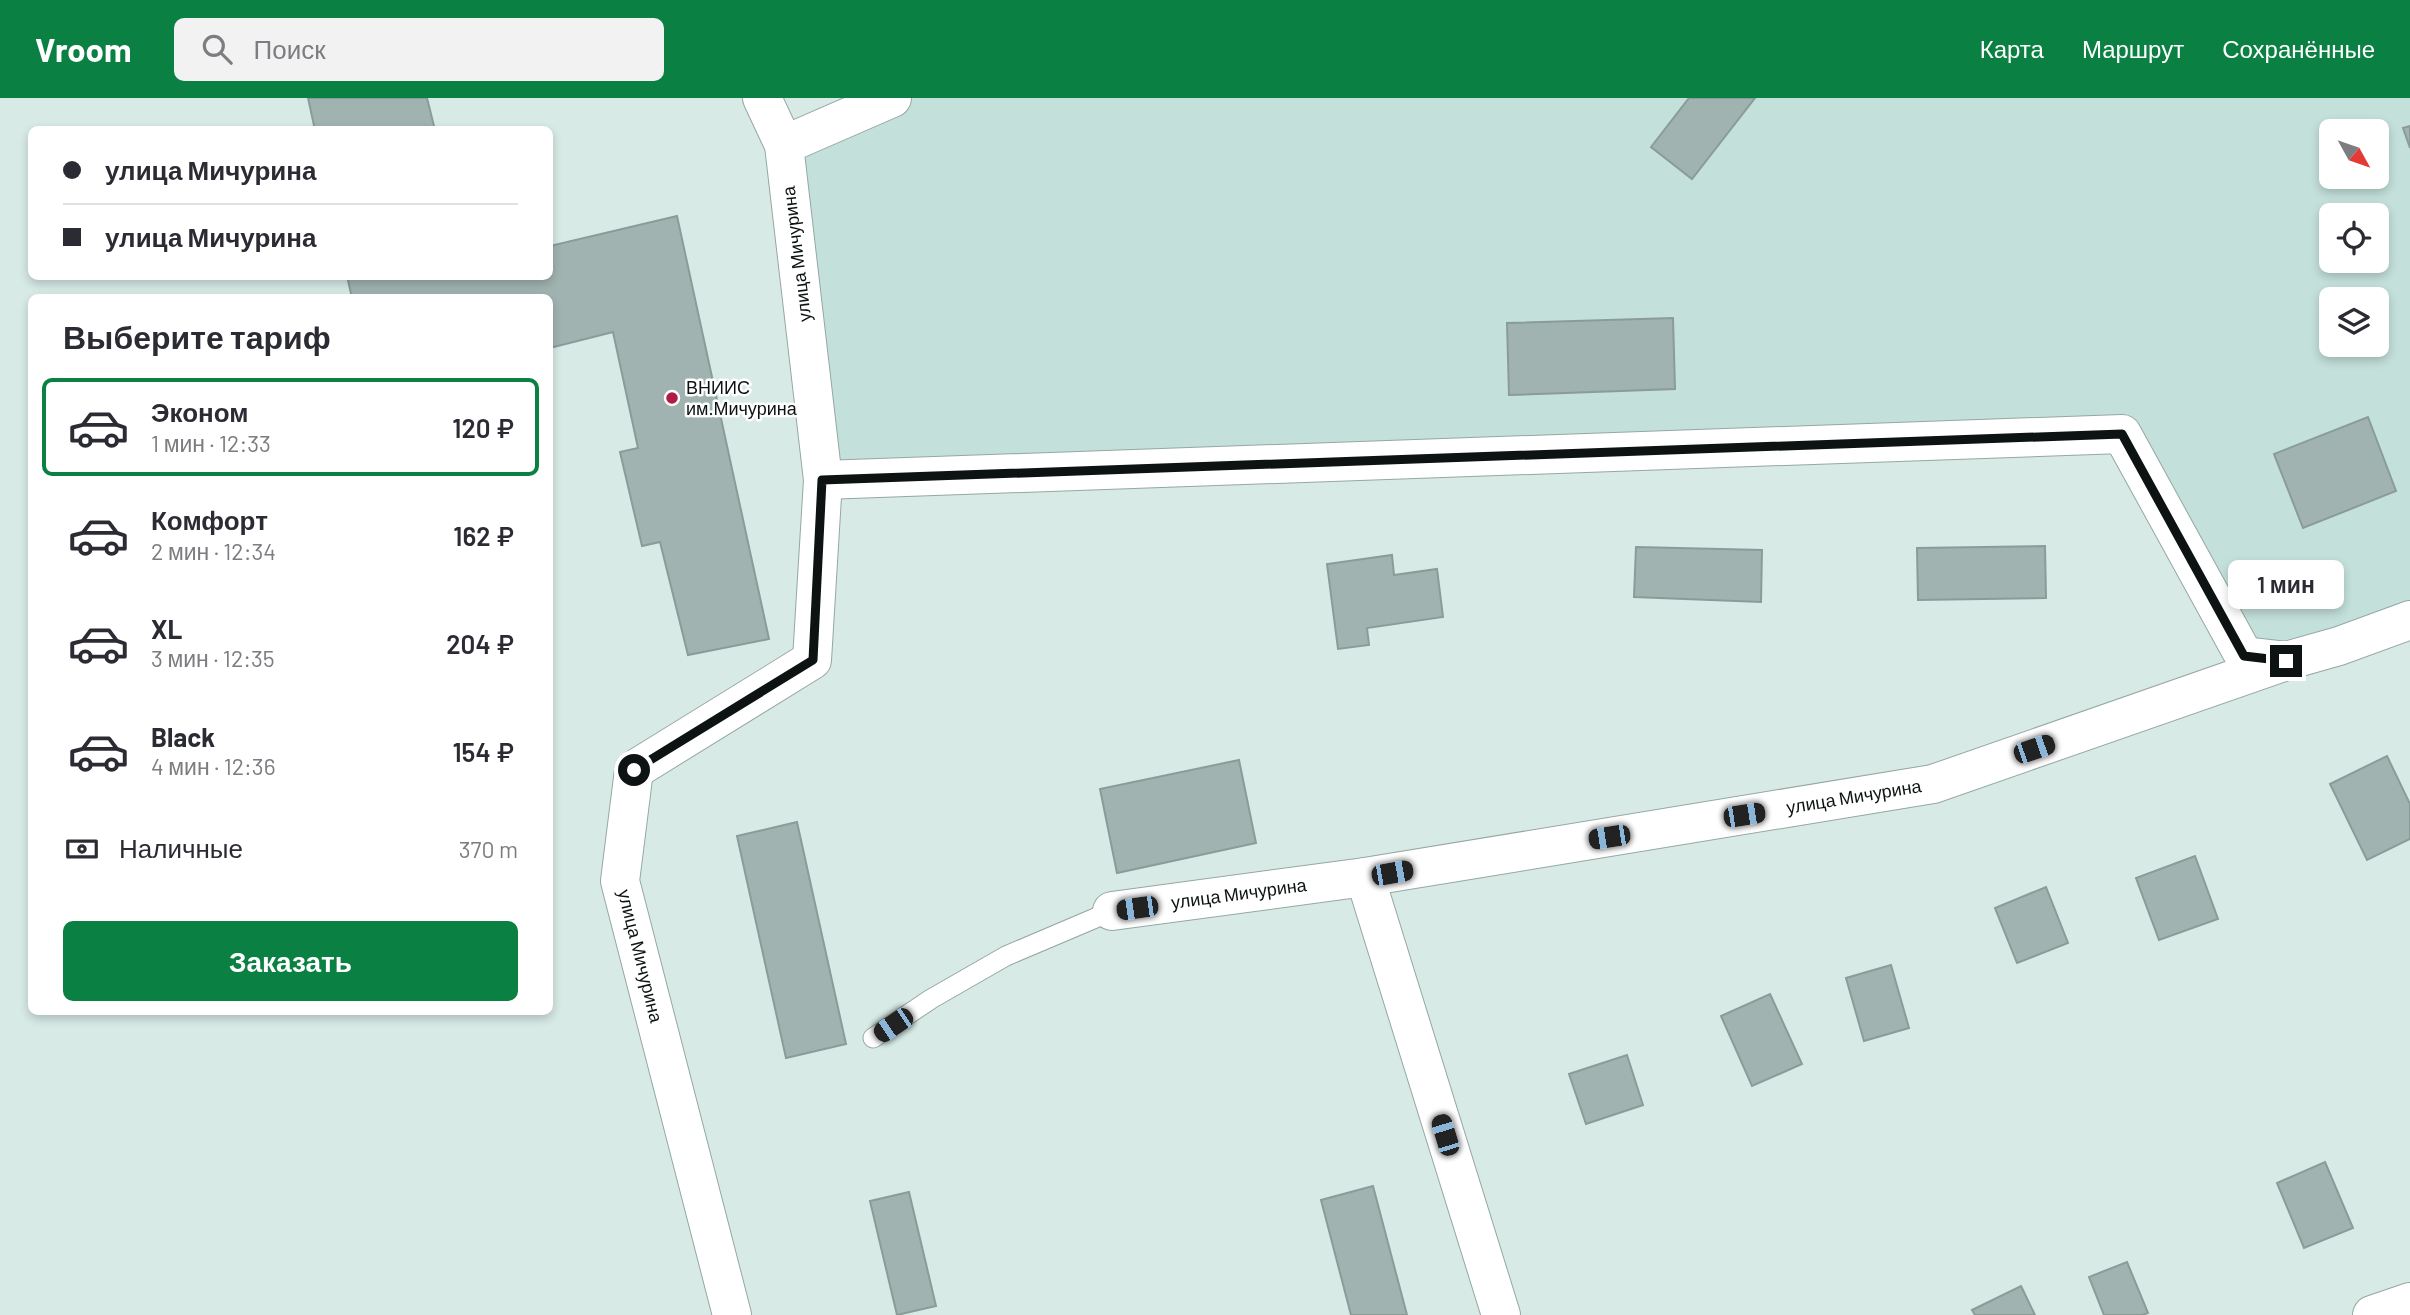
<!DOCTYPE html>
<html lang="ru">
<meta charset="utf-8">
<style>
body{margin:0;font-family:Barlow,sans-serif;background:#f2f2f3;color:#2b2b33;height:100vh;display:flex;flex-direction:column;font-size:26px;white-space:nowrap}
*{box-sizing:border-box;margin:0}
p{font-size:23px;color:#7c7c81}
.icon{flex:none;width:38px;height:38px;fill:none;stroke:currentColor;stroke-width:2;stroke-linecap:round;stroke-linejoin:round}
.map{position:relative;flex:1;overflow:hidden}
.sheet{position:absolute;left:28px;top:196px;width:525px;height:721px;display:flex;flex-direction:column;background:#fff;border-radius:10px;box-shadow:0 4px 10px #0003}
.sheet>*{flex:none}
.hud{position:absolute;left:28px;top:28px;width:525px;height:154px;border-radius:10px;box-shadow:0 4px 10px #0003;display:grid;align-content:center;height:154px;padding:0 35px;background:#fff}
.needle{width:46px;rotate:130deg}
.fabs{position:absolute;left:2319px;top:21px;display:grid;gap:14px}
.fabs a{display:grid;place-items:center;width:70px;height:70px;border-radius:10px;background:#fff;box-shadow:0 4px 10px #0003;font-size:35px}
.end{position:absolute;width:32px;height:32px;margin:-16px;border:9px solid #0c1312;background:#fff;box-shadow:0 0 0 4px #fff}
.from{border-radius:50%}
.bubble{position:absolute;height:49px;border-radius:10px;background:#fff;box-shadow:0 4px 10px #0003;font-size:23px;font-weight:600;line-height:49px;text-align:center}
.car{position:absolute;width:21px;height:42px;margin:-21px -10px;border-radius:9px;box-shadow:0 0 5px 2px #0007;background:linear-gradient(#222 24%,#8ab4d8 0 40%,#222 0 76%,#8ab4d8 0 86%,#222 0)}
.hud b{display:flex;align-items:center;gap:24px;height:66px;font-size:26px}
.hud b+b{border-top:2px solid #e1e1e2}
.hud i{width:18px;height:18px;background:#2b2b33}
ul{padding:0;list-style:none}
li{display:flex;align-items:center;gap:21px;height:98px;margin:0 14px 10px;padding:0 21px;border:4px solid transparent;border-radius:10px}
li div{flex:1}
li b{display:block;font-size:26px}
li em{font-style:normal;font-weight:600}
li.selected{border-color:#0b8043}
li>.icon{width:63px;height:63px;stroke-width:1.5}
h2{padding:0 35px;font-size:32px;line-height:84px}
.pay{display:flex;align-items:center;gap:18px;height:77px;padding:0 35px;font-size:26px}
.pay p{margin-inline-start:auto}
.cta{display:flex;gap:14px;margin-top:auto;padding:14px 35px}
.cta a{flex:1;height:80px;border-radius:10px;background:#0b8043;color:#fff;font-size:28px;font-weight:600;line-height:80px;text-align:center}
header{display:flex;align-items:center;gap:42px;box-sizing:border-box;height:98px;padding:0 35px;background:#0b8043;color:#fff}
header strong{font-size:33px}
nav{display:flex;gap:38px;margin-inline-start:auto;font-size:24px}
.search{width:490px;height:63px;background:#f2f2f3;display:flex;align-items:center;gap:18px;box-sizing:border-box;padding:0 24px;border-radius:10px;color:#7c7c81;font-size:26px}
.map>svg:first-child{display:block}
.built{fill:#c4e0da;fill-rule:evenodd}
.building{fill:#a1b3b0;stroke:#8a9c98;stroke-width:2}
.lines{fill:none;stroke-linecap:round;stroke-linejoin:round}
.lane-casing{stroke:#95a7a4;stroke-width:21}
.street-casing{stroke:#95a7a4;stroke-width:40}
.lane{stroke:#fff;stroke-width:19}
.street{stroke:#fff;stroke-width:38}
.route{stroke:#0c1312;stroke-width:9}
.poi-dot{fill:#af1c45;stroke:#fff;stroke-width:2.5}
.labels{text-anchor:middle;stroke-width:5;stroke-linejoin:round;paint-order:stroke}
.street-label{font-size:18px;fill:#0c1312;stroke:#fff}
.poi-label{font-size:18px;fill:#0c1312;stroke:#fff;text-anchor:start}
</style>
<header>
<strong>Vroom</strong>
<div class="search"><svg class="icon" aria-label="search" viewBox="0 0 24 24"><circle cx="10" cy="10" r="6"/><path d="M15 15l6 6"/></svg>Поиск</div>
<nav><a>Карта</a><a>Маршрут</a><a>Сохранённые</a></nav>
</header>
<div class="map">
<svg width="2410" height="1217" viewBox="0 0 2410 1217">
<rect width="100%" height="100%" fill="#d7eae6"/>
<!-- built -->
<path class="built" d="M892,0h1518v522l-166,36 -122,-222 -1299,46 -39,-335zM2331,33h45v46h-45zM2331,117h45v46h-45zM2331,201h45v46h-45z"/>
<!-- building -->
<path class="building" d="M308,0h119l8,32h-120z
M1689,0h66l-63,81 -41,-32z
M2410,28v22l-7,-20z
M677,118l92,423 -81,16 -28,-113 -18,4 -22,-94 18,-4 -25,-116 -63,16v-50h-198l-5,-22h203v-30z
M1673,220l2,71 -166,6 -2,-72z
M2368,319l28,74 -93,37 -29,-74z
M2045,448l1,52 -128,2 -1,-52z
M1636,449l126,3 -1,52 -127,-5z
M1392,457l2,20 43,-6 6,48 -76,11 2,17 -31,4 -11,-85z
M2387,658l23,48v35l-43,21 -37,-76z
M1239,662l17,83 -139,30 -17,-84z
M797,724l49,222 -60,14 -49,-222z
M2195,758l23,63 -59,21 -23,-62z
M2046,789l22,56 -51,20 -22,-55z
M1891,867l18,63 -45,13 -18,-63z
M1770,896l32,70 -50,22 -31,-70z
M1627,957l16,50 -57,19 -17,-50z
M2325,1064l28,66 -49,20 -27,-65z
M1373,1088l34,129h-56l-30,-115z
M909,1094l27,114 -39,9 -27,-114z
M2127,1164l21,51 -6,2h-38l-15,-38z
M2021,1188l14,29h-60l-3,-5z"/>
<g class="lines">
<defs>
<path id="lane" d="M873,940l58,-39 75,-43 106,-45"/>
<g id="street">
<path d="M784,47l108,-47"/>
<path d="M823,382l1299,-46 122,222 42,5"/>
<path id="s1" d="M1112,813l253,-34"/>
<path d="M732,1217l-112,-434 14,-111 178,-110 11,-180 -39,-335 -22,-47"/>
<path id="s2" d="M1501,1217l-136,-438 568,-93 353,-123 53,-15 71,-26"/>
<path d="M2372,1217l38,-13"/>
</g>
</defs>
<!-- lane casing -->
<use href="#lane" class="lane-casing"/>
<!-- street casing -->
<use href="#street" class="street-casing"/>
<!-- lane -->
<use href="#lane" class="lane"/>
<!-- street -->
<use href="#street" class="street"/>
</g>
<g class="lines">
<!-- route -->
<path class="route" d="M634,672l179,-110 9,-180 1300,-46 122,222 42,5"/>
</g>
<!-- markers -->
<circle class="poi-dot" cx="672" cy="300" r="7"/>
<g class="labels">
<!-- street labels -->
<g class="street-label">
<text transform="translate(797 156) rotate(-97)" y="6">улица Мичурина</text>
<text dy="6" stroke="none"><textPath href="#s2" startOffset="954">улица Мичурина</textPath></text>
<text dy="6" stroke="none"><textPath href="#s1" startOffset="128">улица Мичурина</textPath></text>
<text transform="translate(640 858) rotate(76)" y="6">улица Мичурина</text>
</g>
<!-- poi labels -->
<g class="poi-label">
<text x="686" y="296">ВНИИС<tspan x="686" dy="21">им.Мичурина</tspan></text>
</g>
</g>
</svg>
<div class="fabs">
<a><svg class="needle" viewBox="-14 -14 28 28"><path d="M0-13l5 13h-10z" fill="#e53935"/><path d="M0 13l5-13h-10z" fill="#7c7c81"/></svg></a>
<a><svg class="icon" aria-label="locate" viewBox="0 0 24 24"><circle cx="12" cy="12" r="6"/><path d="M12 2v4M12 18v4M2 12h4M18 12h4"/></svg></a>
<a><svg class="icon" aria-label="layers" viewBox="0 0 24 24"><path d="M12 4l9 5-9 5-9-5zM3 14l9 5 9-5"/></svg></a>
</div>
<i class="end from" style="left:634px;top:672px"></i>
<i class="end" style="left:2286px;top:563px"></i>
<div class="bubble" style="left:2228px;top:462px;width:116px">1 мин</div>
<i class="car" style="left:2034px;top:651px;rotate:71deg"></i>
<i class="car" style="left:1744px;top:717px;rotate:81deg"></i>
<i class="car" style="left:1609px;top:739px;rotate:261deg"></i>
<i class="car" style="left:1392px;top:775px;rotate:80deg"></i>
<i class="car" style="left:1137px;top:810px;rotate:262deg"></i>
<i class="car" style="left:893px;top:927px;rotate:236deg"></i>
<i class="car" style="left:1445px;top:1037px;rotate:343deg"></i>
<div class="hud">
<b><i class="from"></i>улица Мичурина</b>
<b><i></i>улица Мичурина</b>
</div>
<section class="sheet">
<h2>Выберите тариф</h2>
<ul>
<li class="selected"><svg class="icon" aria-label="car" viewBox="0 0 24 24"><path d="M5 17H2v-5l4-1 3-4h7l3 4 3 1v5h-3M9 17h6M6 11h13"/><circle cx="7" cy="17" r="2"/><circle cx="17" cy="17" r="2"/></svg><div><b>Эконом</b><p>1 мин · 12:33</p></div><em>120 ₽</em></li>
<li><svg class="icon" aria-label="car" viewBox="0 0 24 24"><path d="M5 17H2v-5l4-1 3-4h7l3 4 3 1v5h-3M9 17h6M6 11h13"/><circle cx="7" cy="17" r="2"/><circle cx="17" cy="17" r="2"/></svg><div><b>Комфорт</b><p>2 мин · 12:34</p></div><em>162 ₽</em></li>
<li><svg class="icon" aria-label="car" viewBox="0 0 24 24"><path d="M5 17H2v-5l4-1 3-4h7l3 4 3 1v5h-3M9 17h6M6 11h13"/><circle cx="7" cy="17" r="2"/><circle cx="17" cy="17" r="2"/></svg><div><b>XL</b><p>3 мин · 12:35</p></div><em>204 ₽</em></li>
<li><svg class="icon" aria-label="car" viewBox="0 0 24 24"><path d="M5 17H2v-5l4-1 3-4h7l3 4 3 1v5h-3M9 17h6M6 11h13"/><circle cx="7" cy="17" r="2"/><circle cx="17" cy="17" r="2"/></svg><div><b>Black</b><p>4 мин · 12:36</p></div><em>154 ₽</em></li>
</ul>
<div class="pay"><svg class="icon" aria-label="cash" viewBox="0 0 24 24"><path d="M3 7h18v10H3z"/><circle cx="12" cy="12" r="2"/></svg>Наличные<p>370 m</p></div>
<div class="cta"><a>Заказать</a></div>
</section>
</div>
